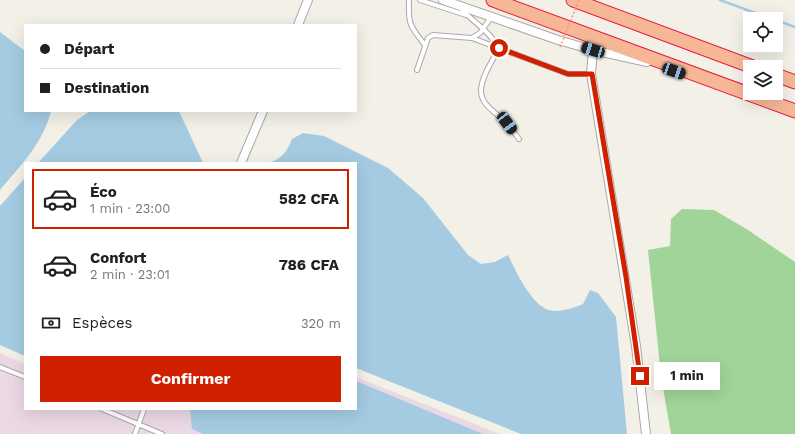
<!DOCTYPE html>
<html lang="fr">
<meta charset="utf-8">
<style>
body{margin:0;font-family:"Work Sans",sans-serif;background:#f6f6f6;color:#202124;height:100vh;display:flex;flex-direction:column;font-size:15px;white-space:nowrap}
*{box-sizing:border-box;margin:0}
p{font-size:13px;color:#757577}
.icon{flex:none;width:22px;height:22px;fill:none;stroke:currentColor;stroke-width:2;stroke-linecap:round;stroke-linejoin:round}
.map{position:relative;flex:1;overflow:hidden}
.details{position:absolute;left:24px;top:162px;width:333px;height:248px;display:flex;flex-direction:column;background:#fff;border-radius:0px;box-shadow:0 4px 16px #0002}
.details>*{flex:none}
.hud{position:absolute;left:24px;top:24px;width:333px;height:88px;border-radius:0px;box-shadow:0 4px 16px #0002;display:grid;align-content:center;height:88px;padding:0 16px;background:#fff}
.fabs{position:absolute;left:743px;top:12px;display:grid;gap:8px}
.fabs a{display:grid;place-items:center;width:40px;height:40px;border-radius:0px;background:#fff;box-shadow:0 4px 16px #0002;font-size:20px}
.end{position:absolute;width:18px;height:18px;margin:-9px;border:5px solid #d12000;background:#fff;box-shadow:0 0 0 2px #fff}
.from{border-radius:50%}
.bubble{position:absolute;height:28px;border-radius:0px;background:#fff;box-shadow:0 4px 16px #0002;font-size:13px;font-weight:700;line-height:28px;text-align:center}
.car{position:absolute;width:12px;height:24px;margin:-12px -6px;border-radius:5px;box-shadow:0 0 3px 1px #0007;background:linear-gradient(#222 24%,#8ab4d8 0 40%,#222 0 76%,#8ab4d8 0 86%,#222 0)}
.hud b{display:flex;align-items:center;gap:14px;height:38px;font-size:15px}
.hud b+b{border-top:1px solid #e0e0e0}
.hud i{width:10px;height:10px;background:#202124}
ul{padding:7px 0 0;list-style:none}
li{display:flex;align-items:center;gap:12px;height:60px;margin:0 8px 6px;padding:0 8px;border:2px solid transparent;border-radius:0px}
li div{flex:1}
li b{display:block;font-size:15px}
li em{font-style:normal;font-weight:700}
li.on{border-color:#d12000}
li>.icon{width:36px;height:36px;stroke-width:1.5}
.pay{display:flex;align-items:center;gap:10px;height:44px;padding:0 16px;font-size:15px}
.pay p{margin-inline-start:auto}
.action{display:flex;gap:8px;margin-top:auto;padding:8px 16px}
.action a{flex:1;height:46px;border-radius:0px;background:#d12000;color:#fff;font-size:16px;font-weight:700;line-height:46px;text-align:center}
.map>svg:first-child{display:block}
.industrial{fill:#ebd8e5}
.forest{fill:#a1d498}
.water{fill:#a4cbe2}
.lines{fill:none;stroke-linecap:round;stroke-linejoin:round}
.stream{stroke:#a4cbe2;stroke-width:2.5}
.service-casing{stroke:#a8a8a8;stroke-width:6}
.minor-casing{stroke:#a8a8a8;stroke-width:10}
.trunk-casing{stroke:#e81b42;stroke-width:15}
.service{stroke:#fff;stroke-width:4}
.minor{stroke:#fff;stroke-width:8}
.trunk{stroke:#f6b796;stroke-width:13}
.path-bridge{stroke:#ff906a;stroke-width:1.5;stroke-dasharray:2 2;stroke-linecap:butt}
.route{stroke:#d12000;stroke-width:5}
</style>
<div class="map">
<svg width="795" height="434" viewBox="0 0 795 434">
<rect width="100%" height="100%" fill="#f2f0e7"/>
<!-- industrial -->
<path class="industrial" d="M0,353l25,11v45h331v-32l144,57h-500z"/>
<!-- forest -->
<path class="forest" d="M682,209l32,1 34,20 47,32v172h-124l-10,-58 -13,-126 22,-4 1,-27z"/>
<!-- water -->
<path class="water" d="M0,32l25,19v60h26c-7,31 -31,55 -51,79z
M90,111h89l24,52h-165l39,-43z
M303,133l21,3 64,32 35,30 45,57 13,9 14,-2 13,-7c7,15 24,51 41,55 11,3 24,-2 34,-6l7,-14 8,3 18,24 11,117h-106l-165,-66v-205h-89c14,-3 20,-11 25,-24z
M25,178v178l-25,-11v-139z
M356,381l127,53h-280l-11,-5 -2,-20h166z"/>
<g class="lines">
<!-- stream -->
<path class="stream" d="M720,0l52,19
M776,20l19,7"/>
<defs>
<path id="service" d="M409,0c-1,25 1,26 16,45
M420,0l46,15
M460,7c13,16 27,21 39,41 -6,12 -18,29 -18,43 0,15 18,23 26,33 4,4 8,10 12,15
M472,38l8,-5 12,-17
M417,70l11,-32 5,-3 39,3 96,36h23
M0,367l25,10
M102,409l60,25
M135,434l9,-25"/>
<path id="minor" d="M443,0l115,40 35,10 54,12
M298,25l10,-25
M593,50l-2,24 45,272 10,88
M241,163l22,-52"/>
<path id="trunk" d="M493,0l302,111
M573,0l180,67
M776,75l19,7"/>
</defs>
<!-- service casing -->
<use href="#service" class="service-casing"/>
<!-- minor casing -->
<use href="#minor" class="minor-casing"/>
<!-- trunk casing -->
<use href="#trunk" class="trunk-casing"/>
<!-- service -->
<use href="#service" class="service"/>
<!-- minor -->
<use href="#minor" class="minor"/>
<!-- trunk -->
<use href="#trunk" class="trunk"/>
<!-- path-bridge -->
<path class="path-bridge" d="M560,47l19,-47"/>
</g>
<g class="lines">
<!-- route -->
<path class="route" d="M499,48l69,26h24l34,203 14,99"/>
</g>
</svg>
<div class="fabs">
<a><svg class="icon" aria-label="locate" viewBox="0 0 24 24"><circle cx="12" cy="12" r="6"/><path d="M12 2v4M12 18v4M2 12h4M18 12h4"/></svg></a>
<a><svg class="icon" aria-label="layers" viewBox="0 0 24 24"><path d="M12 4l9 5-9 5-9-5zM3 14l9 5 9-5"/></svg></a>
</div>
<i class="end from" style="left:499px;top:48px"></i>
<i class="end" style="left:640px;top:376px"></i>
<div class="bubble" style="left:654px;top:362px;width:66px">1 min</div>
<i class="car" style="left:593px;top:50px;rotate:287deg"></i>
<i class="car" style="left:674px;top:71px;rotate:109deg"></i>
<i class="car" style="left:507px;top:123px;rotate:143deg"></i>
<div class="hud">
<b><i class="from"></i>Départ</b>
<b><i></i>Destination</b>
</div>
<section class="details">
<ul>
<li class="on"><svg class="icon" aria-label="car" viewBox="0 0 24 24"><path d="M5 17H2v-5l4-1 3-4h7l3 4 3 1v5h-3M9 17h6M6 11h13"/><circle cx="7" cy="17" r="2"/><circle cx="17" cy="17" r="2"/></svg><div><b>Éco</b><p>1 min · 23:00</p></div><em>582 CFA</em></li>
<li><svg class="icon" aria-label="car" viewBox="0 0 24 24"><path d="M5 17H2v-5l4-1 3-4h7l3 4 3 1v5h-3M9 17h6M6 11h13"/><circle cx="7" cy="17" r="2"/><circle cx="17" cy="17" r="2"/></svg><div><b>Confort</b><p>2 min · 23:01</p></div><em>786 CFA</em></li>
</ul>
<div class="pay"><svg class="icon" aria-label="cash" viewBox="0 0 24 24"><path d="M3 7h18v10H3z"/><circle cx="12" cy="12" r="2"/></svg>Espèces<p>320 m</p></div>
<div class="action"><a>Confirmer</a></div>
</section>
</div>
